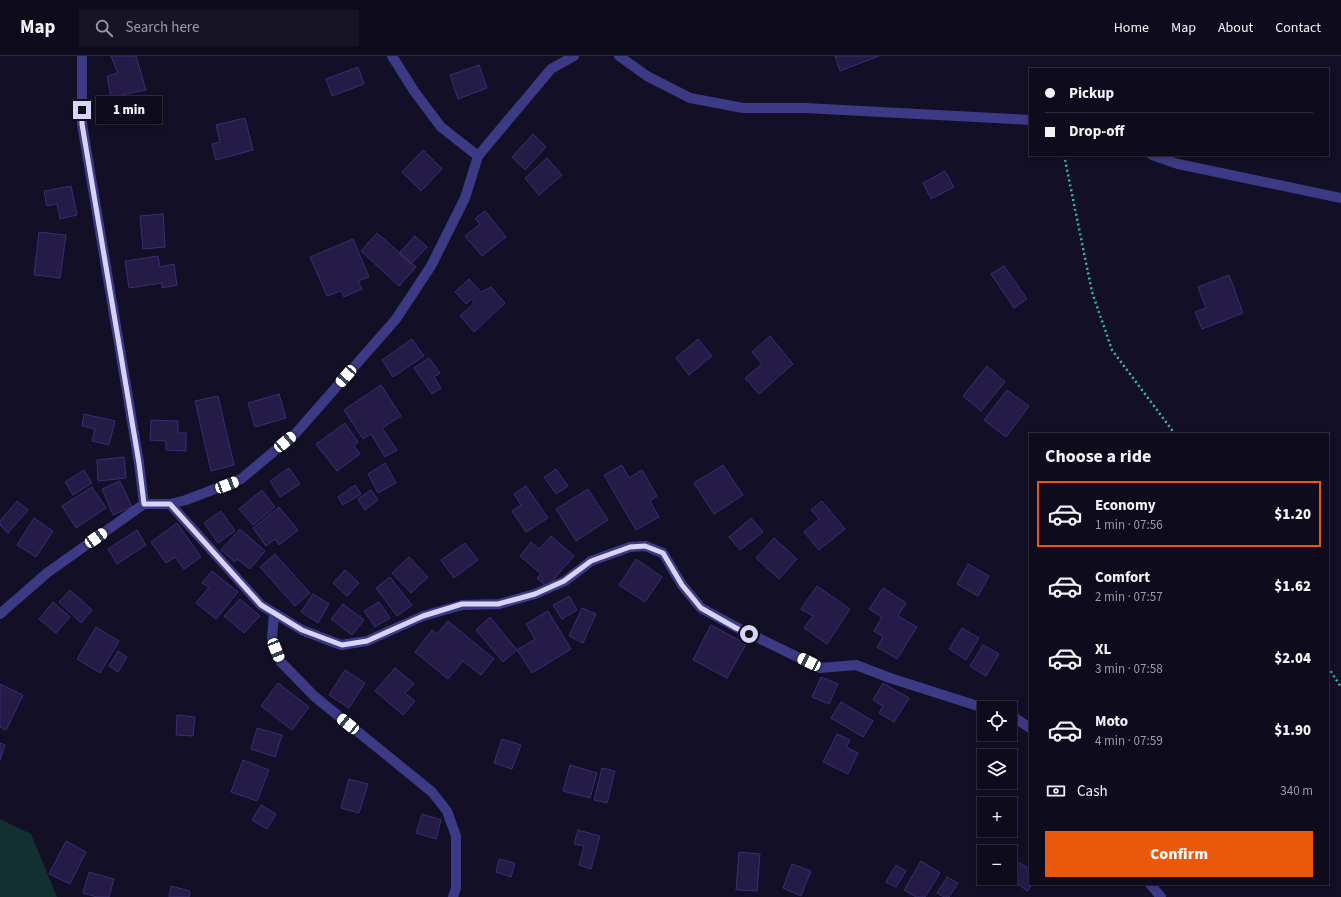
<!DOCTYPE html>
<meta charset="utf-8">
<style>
body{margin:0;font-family:"Source Sans 3",sans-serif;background:#171425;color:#f1f3f6;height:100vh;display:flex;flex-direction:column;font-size:15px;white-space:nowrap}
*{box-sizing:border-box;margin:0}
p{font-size:13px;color:#9b9ba3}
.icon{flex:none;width:22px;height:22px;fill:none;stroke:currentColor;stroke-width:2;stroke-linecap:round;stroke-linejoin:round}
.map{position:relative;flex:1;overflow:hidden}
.side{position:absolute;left:1029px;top:377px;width:300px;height:452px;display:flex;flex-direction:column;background:#0e0b1c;border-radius:0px;box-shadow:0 2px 6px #0003,0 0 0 1px #2e2b3b}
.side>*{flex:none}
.hud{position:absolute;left:1029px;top:12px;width:300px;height:88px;border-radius:0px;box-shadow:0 2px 6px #0003,0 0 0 1px #2e2b3b;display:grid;align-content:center;height:88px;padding:0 16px;background:#0e0b1c}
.buttons{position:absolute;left:977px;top:645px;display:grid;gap:8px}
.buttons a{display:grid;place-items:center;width:40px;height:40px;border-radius:0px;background:#0e0b1c;box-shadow:0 2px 6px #0003,0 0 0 1px #2e2b3b;font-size:20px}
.end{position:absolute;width:18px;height:18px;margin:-9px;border:5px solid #d9d4ff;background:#111;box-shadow:0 0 0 2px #111}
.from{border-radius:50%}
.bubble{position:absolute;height:28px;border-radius:0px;background:#0e0b1c;box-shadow:0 2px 6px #0003,0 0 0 1px #2e2b3b;font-size:13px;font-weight:800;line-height:28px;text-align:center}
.car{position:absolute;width:12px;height:24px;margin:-12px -6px;border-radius:5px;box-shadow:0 0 3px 1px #0007;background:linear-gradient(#fff 24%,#345 0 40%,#fff 0 76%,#345 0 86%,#fff 0)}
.hud b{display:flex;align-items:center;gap:14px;height:38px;font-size:15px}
.hud b+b{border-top:1px solid #2e2b3b}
.hud i{width:10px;height:10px;background:#f1f3f6}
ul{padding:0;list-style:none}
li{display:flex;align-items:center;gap:12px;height:66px;margin:0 8px 6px;padding:0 8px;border:2px solid transparent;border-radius:0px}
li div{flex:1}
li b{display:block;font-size:15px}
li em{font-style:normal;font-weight:800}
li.on{border-color:#ea580c}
li>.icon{width:36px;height:36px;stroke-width:1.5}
h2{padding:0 16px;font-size:18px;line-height:48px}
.pay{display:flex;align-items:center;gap:10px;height:44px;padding:0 16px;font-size:15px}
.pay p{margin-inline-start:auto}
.primary-button{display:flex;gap:8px;margin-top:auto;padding:8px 16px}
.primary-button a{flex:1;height:46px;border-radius:0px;background:#ea580c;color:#fff;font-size:16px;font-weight:800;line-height:46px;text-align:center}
header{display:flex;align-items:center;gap:24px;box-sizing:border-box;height:56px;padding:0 20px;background:#0e0b1c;border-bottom:1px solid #2e2b3b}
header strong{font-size:19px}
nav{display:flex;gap:22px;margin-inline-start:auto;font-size:14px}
.search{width:280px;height:36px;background:#171425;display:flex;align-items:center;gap:10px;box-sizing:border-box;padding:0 14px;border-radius:0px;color:#9b9ba3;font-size:15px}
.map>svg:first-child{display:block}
.green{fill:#12302f}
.building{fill:#241b47;stroke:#3b2d73}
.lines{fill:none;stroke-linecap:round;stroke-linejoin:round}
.path{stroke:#2fb8b0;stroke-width:2.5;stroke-dasharray:2 3;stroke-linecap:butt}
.minor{stroke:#3d3a85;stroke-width:10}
.route{stroke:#d9d4ff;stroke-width:5}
</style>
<header>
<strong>Map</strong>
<div class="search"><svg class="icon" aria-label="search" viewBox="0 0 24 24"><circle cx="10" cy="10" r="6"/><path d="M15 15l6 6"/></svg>Search here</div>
<nav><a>Home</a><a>Map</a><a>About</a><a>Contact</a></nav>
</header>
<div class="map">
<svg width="1341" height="841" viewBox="0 0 1341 841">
<rect width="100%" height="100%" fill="#130f26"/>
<!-- green -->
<path class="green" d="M0,763l31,15 26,63h-57z"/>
<!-- building -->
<path class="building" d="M111,0h25l10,34 -35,7 -4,-21 11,-3z
M835,0h44l-39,15z
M479,9l8,23 -29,11 -8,-24z
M358,11l6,17 -32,12 -6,-17z
M245,62l8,32 -37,10 -4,-16 8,-2 -4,-17z
M533,78l13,13 -21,23 -13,-13z
M423,94l19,19 -21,22 -19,-19z
M547,102l15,17 -23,20 -14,-17z
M945,115l9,16 -23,12 -8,-16z
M71,130l6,29 -17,4 -3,-15 -10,2 -3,-15z
M485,155l21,26 -24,19 -17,-20 15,-12 -5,-5z
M163,158l2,33 -22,2 -3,-33z
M39,176l27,3 -6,43 -26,-3z
M377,177l39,34 -17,19 -38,-35z
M415,180l12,11 -16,17 -12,-11z
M353,183l16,38 -11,4 4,8 -18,8 -3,-6 -14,5 -17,-39z
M158,200l2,11 14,-3 3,21 -15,3v-5l-33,5 -4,-27z
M1004,210l23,33 -13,9 -23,-34z
M1229,219l14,38 -41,16 -7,-17 11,-4 -8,-21z
M469,223l12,13 10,-5 14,16 -31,29 -14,-16 14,-13 -3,-4 -5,5 -11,-12z
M770,280l23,28 -34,30 -14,-16 17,-14 -10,-12z
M412,283l12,17 -31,21 -11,-17z
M698,283l14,17 -23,19 -13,-17z
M429,302l11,15 -6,4 7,11 -9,6 -18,-26z
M987,310l18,16 -24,29 -18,-15z
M381,329l20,31 -19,12 15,22 -12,7 -14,-23 -8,5 -19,-29z
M1007,334l22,16 -23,31 -22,-17z
M279,338l7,24 -31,9 -7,-24z
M218,340l16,69 -23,6 -16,-70z
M84,358l31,7 -6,24 -17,-4 3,-12 -13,-3z
M151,364l27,1v12h8v18l-20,-1v-9l-16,-1z
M345,367l13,19 -4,4 6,8 -23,17 -21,-27z
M124,401l2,21 -28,3 -1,-21z
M385,407l11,20 -18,10 -10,-19z
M622,409l7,13 13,-8 15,26 -7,5 9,16 -23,13 -32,-55z
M723,409l20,30 -29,19 -20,-31z
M289,412l11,16 -20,13 -10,-16z
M556,413l12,17 -12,8 -12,-17z
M84,414l8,13 -19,12 -8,-13z
M120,425l12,26 -19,8 -11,-26z
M355,429l6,9 -18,11 -5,-8z
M526,430l22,32 -22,14 -14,-21 9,-6 -7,-11z
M92,431l14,21 -30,20 -14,-22z
M588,433l20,31 -32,21 -20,-32z
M262,434l13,17 -22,18 -14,-16z
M371,434l7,10 -13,10 -7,-11z
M17,445l11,9 -20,23 -8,-8v-4z
M822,445l23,28 -26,21 -15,-18 15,-13 -8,-9z
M279,451l19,23 -19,15 -4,-6 -9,7 -13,-18z
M221,455l14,20 -17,12 -14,-20z
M34,462l19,13 -17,26 -19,-12z
M751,462l12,14 -23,18 -11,-13z
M177,467l24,34 -17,12 -9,-12 -9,6 -15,-21z
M240,473l25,22 -15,18 -13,-10 -2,3 -14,-12z
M137,474l9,15 -29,19 -9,-15z
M551,480l23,20 -27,31 -10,-9 4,-4 -21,-18 11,-14 8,7z
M774,482l23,21 -18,20 -23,-21z
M465,487l13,17 -24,18 -13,-18z
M275,498l35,39 -15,13 -35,-39z
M409,501l19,20 -17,16 -19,-20z
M636,503l26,18 -17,25 -26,-17z
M968,508l21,12 -11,20 -21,-12z
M345,514l14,13 -12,13 -14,-13z
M212,515l26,21 -22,27 -20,-16 13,-16 -7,-4z
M390,521l22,28 -15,11 -21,-28z
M817,530l33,23 -23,35 -23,-16 9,-12 -12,-7z
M883,532l23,15 -8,13 19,11 -20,32 -20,-12 6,-10 -9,-6 8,-14 -13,-8z
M70,534l22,20 -11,13 -22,-21z
M313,538l16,10 -11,19 -17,-11z
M569,540l8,14 -15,9 -9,-14z
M240,543l20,17 -16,17 -20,-17z
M53,546l17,15 -14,16 -17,-14z
M379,546l11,16 -15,9 -11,-16z
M343,548l21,16 -12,15 -21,-16z
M582,552l14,6 -13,29 -14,-7z
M548,555l23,38 -39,24 -15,-23 18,-11 -9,-15z
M490,561l27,33 -14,12 -27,-32z
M448,565l46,38 -13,16 -18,-14 -15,18 -33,-27 17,-22 5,4z
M711,569l35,19 -19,34 -34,-18z
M96,571l23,14 -19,32 -23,-14z
M962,572l17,10 -13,22 -17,-11z
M983,589l16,9 -13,22 -16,-10z
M118,595l9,6 -9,15 -9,-6z
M395,612l19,16 -9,9 10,8 -12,14 -28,-24z
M345,614l20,13 -16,25 -20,-13z
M821,621l17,7 -9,20 -17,-7z
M278,627l31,24 -17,23 -31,-24z
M883,627l26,15 -15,24 -15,-9 4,-7 -10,-6z
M0,628l23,11 -17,35 -6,-3z
M841,646l32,19 -10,16 -32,-19z
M177,659l18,2 -2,19 -17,-1z
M257,672l25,7 -7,22 -24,-8z
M837,678l13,6 -4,7 12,6 -10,21 -25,-12z
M502,683l19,6 -9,24 -18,-6z
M0,687l5,2 -5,15z
M243,704l26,10 -12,31 -26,-9z
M570,709l27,8 -7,25 -27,-7z
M602,712l13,3 -8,32 -13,-3z
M349,723l19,5 -9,29 -18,-5z
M261,749l15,9 -9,15 -15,-9z
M422,758l19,6 -5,19 -20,-6z
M578,774l22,6 -9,33 -12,-4 5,-19 -10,-2z
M66,785l20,11 -16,32 -21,-10z
M739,796l21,2 -3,37 -21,-1z
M499,803l16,4 -4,14 -15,-5z
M921,805l19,12 -15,24h-9l-12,-7z
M1016,805l14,8v15h2l-4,7 -20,-13h2v-7z
M792,808l19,7 -10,25 -18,-8z
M896,809l10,6 -10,16 -10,-5z
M89,816l25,7 -5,18h-12l-14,-4z
M947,821l11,6 -9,14h-5l-7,-4z
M171,830l19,5 -1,6h-20z"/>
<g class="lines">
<!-- path -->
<path class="path" d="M1064,99l28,137 20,58 63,84
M1328,611l13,20"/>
<!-- minor -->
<path class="minor" d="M82,0v68l57,339 5,41
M392,0l22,35 27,36 37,29
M619,0l28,20 43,22 53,10h62l225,12
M1152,99l26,9 163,34
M170,448l91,101 41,25 39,15 26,-4 56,-25 39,-11 37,-1 36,-10 30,-13 26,-20 39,-14 15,-1 18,7 19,32 19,23 35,19 84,41 36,-3 34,13 94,30
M274,557l-2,26 9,23 33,34 118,96 15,19 9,25v52l-3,9
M0,558l47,-41 97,-69h26l16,-4 55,-21 55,-46 100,-114 35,-53 34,-68 13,-42 73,-87 23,-13
M1010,661l5,1 15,10
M1150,828l11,13"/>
</g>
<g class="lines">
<!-- route -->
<path class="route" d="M82,54v14l57,339 5,41h26l91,101 41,25 40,15 25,-4 56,-25 39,-12h36l37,-10 29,-13 27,-20 39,-14 15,-1 18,7 19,32 19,23 35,20 13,6"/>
</g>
</svg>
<div class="buttons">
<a><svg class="icon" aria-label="locate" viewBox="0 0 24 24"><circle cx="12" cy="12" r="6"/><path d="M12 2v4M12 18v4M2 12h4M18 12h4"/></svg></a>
<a><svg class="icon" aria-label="layers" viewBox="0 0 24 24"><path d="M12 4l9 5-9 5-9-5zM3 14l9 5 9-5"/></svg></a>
<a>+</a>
<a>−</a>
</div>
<i class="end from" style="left:749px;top:578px"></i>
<i class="end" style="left:82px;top:54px"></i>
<div class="bubble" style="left:96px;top:40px;width:66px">1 min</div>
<i class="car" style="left:346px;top:320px;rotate:221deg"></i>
<i class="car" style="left:285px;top:386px;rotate:50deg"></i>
<i class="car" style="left:227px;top:429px;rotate:69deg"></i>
<i class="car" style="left:96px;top:482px;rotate:55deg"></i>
<i class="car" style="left:276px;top:594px;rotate:158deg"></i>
<i class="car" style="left:809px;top:606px;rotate:296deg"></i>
<i class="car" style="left:348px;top:668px;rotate:309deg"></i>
<div class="hud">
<b><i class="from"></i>Pickup</b>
<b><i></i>Drop-off</b>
</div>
<section class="side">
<h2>Choose a ride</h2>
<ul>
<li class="on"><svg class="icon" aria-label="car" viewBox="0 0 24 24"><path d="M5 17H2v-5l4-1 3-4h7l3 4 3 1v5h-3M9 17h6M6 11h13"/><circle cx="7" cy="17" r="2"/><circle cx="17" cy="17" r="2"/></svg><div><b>Economy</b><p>1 min · 07:56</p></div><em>$1.20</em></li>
<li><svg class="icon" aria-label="car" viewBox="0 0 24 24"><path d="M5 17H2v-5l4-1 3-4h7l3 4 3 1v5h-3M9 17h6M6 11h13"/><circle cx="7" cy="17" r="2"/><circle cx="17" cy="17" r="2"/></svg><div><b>Comfort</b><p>2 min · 07:57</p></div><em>$1.62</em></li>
<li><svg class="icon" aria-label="car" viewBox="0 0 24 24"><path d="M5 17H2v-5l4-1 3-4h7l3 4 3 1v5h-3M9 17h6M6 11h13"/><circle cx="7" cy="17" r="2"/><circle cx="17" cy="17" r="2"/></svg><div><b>XL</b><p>3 min · 07:58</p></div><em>$2.04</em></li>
<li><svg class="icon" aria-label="car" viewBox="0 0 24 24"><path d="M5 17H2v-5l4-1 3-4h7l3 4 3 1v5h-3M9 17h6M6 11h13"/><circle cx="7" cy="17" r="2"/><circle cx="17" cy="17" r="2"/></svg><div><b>Moto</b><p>4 min · 07:59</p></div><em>$1.90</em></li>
</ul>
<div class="pay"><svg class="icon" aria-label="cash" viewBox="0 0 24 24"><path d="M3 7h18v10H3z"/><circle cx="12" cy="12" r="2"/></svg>Cash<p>340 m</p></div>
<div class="primary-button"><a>Confirm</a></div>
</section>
</div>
